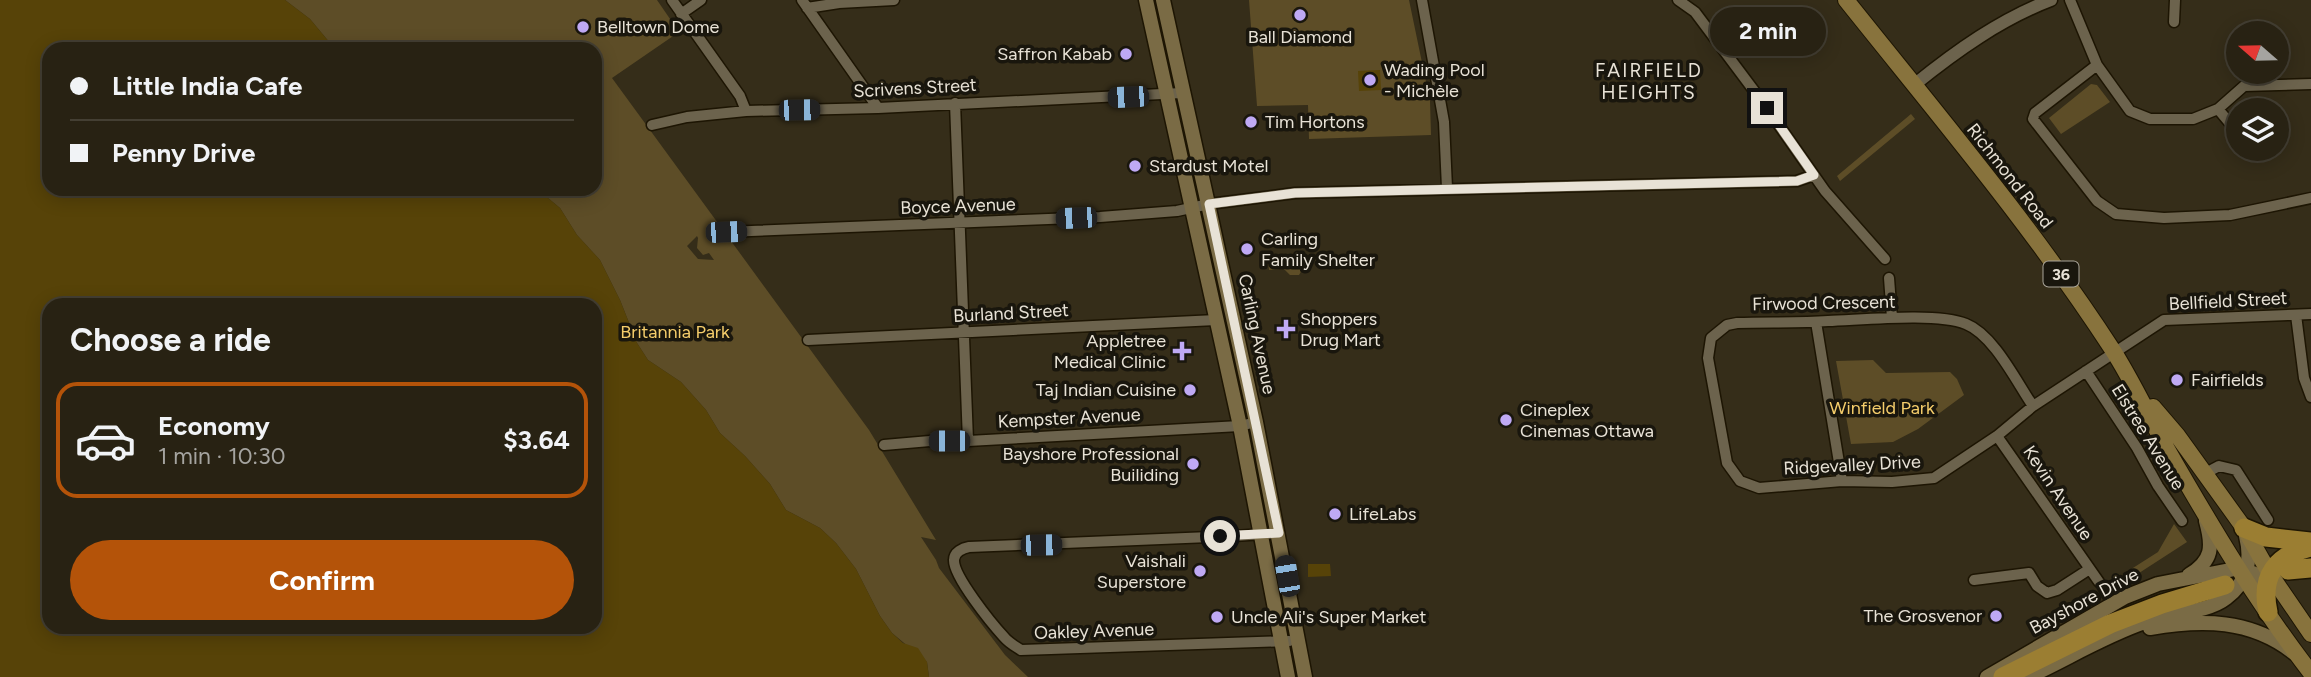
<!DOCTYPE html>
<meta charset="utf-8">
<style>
body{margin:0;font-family:Figtree,sans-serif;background:#342f21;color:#f1f3f6;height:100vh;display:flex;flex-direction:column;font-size:26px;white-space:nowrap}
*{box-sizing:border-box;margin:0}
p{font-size:23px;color:#a5a4a0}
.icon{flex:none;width:38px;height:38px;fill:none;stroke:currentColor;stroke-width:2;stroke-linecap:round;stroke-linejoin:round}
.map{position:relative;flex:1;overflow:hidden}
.panel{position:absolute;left:42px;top:298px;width:560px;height:336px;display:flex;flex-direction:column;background:#282213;border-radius:21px;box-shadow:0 4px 18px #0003,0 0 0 2px #443f33}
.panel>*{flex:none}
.banner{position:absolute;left:42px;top:42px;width:560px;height:154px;border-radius:21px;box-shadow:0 4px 18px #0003,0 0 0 2px #443f33;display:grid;align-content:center;height:154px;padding:0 28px;background:#282213}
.needle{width:46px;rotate:290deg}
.fabs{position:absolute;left:2226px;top:21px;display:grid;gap:14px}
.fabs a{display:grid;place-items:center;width:63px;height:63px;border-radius:50%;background:#282213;box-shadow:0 4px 18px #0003,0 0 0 2px #443f33;font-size:35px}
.end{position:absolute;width:32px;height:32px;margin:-16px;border:9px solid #e8e2d6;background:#111;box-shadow:0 0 0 4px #111}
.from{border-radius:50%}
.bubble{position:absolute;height:49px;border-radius:24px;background:#282213;box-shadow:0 4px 18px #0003,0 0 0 2px #443f33;font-size:23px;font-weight:700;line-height:49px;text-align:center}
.car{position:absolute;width:21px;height:42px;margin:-21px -10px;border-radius:9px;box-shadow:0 0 5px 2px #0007;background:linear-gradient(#222 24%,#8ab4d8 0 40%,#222 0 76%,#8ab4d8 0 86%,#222 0)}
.banner b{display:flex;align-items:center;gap:24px;height:66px;font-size:26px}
.banner b+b{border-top:2px solid #443f33}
.banner i{width:18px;height:18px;background:#f1f3f6}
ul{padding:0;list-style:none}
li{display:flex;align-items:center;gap:21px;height:116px;margin:0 14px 10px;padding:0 14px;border:4px solid transparent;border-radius:21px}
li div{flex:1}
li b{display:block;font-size:26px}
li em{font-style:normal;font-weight:700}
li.current{border-color:#b45309}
li>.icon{width:63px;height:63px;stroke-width:1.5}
h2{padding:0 28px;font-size:32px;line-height:84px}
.button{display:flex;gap:14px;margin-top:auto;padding:14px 28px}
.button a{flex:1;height:80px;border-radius:42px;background:#b45309;color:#fff;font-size:28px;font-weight:700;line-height:80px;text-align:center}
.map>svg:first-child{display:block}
.green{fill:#5d4d27;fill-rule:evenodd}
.water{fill:#574308;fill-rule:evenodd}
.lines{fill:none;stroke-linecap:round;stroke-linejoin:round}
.minor-casing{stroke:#1d1503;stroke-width:13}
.tertiary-casing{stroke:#1d1503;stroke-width:15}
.secondary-casing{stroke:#1d1503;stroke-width:17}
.primary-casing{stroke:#1d1503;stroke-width:18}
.motorway-casing{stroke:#1d1503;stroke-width:22}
.minor{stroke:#6c634d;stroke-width:10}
.tertiary{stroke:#6c634d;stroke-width:12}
.secondary{stroke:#7a6b45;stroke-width:14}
.primary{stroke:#88733d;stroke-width:16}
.motorway{stroke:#9b7e32;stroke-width:19}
.route{stroke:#e8e2d6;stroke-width:9}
.poi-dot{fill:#bfa9f4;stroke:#19160d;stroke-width:2.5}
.labels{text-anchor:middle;stroke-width:7;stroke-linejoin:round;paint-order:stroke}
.shield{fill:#19160d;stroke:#aaa59a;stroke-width:2}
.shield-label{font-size:16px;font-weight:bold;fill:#e8e2d6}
.poi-label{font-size:18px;fill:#e8e2d6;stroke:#19160d;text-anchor:start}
.street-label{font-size:18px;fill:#e8e2d6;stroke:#19160d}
.park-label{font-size:18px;fill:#f5cd6b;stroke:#19160d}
.neighbourhood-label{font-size:19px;letter-spacing:2px;fill:#e8e2d6;stroke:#19160d}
</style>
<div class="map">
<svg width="2311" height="677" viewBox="0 0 2311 677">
<rect width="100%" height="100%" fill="#352d19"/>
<!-- green -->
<path class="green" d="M285,0h372l22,32 -67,46 257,352 67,110 -15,-3 15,23 3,8 66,87 23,22h-99l-2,-15 -35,-29 -12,-17 -24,-47 -20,-26 -16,-15 -34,-18 -16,-26 -25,-28 -25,-23 -14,-23 -25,-28 -33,-22 -11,-17 -17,-43 -20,-40 -23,-25 -17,-27 -23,-19h58v-140h-260l-25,-30zM697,236l1,2 -1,10 6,7 6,-2 5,7 -16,-1 -11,-13z
M1249,0h160l21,101 1,34 -122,4 -1,-34 -51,1z
M2091,84l6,1 13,17 -49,32 -12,-16z
M1911,114l4,5 -75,62 -3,-5z
M1298,257l7,8 -6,10h-9l-6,-6 -15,1 -1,-10z
M1873,360l13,13 64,-1 7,7 7,16 -46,34 -25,13 -42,2 -15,-83z
M2174,524l13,18 -68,44 -5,-6 44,-28z"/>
<!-- water -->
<path class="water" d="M0,0h285l25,19 25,30h-286v140h488l23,19 17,27 23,25 20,40 17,43 11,17 33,22 25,28 14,23 25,23 25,28 16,26 34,18 16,15 20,26 24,47 12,17 11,10 15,5 9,14 2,15h-929zM49,304h546v322h-546z
M1380,70l1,20 -22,1 -1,-20z
M1308,564h22l1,12 -23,1z"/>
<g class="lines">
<defs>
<path id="minor" d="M672,0l68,96 6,15
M802,0l76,108
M1422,0l22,122 3,66
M1678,0l17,12 72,96 58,83 60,68
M2070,0l27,65 33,46 20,8h43l25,-10 26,-23 67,-2
M807,8l32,-5 55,-3
M681,14l20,-14
M2174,22l1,-22
M2097,65l-62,48 -2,6 64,82 19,13 48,4 66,-3 81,-17
M955,103l13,338
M2218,109l15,18
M652,125l35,-8 59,-6 132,-3 304,-15
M726,232l374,-15 77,-6 32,-7 86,-11 502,-12 17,-6
M1889,278l3,40
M2296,315l8,63 7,19
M1816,322l26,159
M808,340l408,-20
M2086,371l51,77 21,38 24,35
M2033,406c-16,-23 -39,-71 -67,-82 -29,-12 -105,-4 -138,-3 -30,2 -61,1 -91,2l-10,2 -16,13 -3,20 19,105 13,18 19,7 83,-7 50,1 42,-4 63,-42 36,-30 131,-86 147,-6
M1997,436l102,146
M884,445l46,-4h38l272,-15 16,-4
M2204,474l15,-8 17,4 32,50
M1279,533l-45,3 -265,11c-6,1 -15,5 -15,13 -1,16 38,64 50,77 5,6 11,9 17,13l268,-9
M1974,580l55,-7 8,13 10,7 10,-3 31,-20"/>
<path id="tertiary" d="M1914,85c42,-34 87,-66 137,-85"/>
<path id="secondary" d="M1146,0l94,426 48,251
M1163,0l93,422 49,255
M2189,575c24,-14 24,-29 17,-54
M2150,628c52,-9 101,-9 144,25
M1987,677l138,-80 33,-13 77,-15 18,4 20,14
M2028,677c39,-18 76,-41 117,-55 24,-9 62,-9 81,-24 21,-15 26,-38 20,-62"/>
<path id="primary" d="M1846,0c91,114 186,226 266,349 22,34 38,71 59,107 42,73 88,150 140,217
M2153,407l24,28 67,93 26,46 41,60"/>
<path id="motorway" d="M2244,528l22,9 45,5
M2288,570l23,-2
M2268,612c-8,-36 8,-57 43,-65
M2003,677l107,-53 52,-20 63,-19"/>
</defs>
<!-- minor casing -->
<use href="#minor" class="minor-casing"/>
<!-- tertiary casing -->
<use href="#tertiary" class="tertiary-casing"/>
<!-- secondary casing -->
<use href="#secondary" class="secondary-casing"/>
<!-- primary casing -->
<use href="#primary" class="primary-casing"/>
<!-- motorway casing -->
<use href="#motorway" class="motorway-casing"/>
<!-- minor -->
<use href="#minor" class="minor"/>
<!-- tertiary -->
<use href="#tertiary" class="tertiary"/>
<!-- secondary -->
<use href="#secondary" class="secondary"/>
<!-- primary -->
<use href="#primary" class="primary"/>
<!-- motorway -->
<use href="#motorway" class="motorway"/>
</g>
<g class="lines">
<!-- route -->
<path class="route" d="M1220,536l59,-3 -70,-329 86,-11 502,-12 17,-6 -47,-67"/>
</g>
<!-- markers -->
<g class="poi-dot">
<circle cx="1300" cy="15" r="7"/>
<circle cx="583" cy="27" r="7"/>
<circle cx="1126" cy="54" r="7"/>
<circle cx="1370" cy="80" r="7"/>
<circle cx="1251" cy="122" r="7"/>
<circle cx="1135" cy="166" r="7"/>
<circle cx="1247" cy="249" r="7"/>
<path d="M1282.5 318.5h7v7h7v7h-7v7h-7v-7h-7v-7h7z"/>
<path d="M1178.5 340.5h7v7h7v7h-7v7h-7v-7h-7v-7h7z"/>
<circle cx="2177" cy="380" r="7"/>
<circle cx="1190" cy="390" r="7"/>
<circle cx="1506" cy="420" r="7"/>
<circle cx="1193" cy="464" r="7"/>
<circle cx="1335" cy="514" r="7"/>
<circle cx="1200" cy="571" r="7"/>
<circle cx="1996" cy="616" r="7"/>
<circle cx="1217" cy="617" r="7"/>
</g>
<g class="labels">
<!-- shield labels -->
<rect class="shield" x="2043.5" y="261.5" width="35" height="25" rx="5"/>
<g class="shield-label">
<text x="2061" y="280">36</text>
</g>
<!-- poi labels -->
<g class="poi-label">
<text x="597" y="33">Belltown Dome</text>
<text x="1300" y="43" text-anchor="middle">Ball Diamond</text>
<text x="1112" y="60" text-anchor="end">Saffron Kabab</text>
<text x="1384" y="76">Wading Pool<tspan x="1384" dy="21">- Michèle</tspan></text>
<text x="1265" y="128">Tim Hortons</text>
<text x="1149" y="172">Stardust Motel</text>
<text x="1261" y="245">Carling<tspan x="1261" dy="21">Family Shelter</tspan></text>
<text x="1300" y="325">Shoppers<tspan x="1300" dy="21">Drug Mart</tspan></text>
<text x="1166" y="347" text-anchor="end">Appletree<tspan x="1166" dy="21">Medical Clinic</tspan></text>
<text x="2191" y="386">Fairfields</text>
<text x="1176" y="396" text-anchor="end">Taj Indian Cuisine</text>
<text x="1520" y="416">Cineplex<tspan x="1520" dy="21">Cinemas Ottawa</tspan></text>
<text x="1179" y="460" text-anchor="end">Bayshore Professional<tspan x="1179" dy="21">Builiding</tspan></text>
<text x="1349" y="520">LifeLabs</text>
<text x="1186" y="567" text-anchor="end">Vaishali<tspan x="1186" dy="21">Superstore</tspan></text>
<text x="1982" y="622" text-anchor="end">The Grosvenor</text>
<text x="1231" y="623">Uncle Ali's Super Market</text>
</g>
<!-- street labels -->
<g class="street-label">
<text transform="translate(915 88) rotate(-3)" y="6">Scrivens Street</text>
<text transform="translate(2010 176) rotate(52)" y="6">Richmond Road</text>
<text transform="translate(958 206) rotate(-2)" y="6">Boyce Avenue</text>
<text transform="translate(2228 301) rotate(-3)" y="6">Bellfield Street</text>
<text transform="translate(1824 303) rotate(-1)" y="6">Firwood Crescent</text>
<text transform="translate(1011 313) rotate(-3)" y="6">Burland Street</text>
<text transform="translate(1257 334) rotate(78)" y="6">Carling Avenue</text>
<text transform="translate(1069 418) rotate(-3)" y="6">Kempster Avenue</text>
<text transform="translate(2148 437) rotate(58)" y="6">Elstree Avenue</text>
<text transform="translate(1852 465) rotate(-3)" y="6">Ridgevalley Drive</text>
<text transform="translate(2058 493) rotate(56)" y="6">Kevin Avenue</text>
<text transform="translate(2084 601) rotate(-28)" y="6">Bayshore Drive</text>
<text transform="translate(1094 631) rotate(-2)" y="6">Oakley Avenue</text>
</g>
<!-- park labels -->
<g class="park-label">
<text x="675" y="338">Britannia Park</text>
<text x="1882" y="414">Winfield Park</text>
</g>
<!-- neighbourhood labels -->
<g class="neighbourhood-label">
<text x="1649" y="77">FAIRFIELD<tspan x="1649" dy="22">HEIGHTS</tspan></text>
</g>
</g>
</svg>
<div class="fabs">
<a><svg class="needle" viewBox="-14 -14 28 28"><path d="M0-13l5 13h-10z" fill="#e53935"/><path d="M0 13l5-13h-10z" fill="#a5a4a0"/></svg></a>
<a><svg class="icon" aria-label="layers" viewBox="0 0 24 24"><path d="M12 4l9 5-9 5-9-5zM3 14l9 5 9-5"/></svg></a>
</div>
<i class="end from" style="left:1220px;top:536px"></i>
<i class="end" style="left:1767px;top:108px"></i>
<div class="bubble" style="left:1710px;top:7px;width:116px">2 min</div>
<i class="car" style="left:1128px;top:97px;rotate:268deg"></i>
<i class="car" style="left:799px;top:110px;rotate:89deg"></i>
<i class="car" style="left:1076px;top:218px;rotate:268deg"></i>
<i class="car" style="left:726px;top:232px;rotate:88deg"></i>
<i class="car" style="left:949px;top:441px;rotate:270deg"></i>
<i class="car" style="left:1041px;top:545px;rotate:89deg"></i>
<i class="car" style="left:1287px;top:576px;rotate:350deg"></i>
<div class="banner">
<b><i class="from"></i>Little India Cafe</b>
<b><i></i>Penny Drive</b>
</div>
<section class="panel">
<h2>Choose a ride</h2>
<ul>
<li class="current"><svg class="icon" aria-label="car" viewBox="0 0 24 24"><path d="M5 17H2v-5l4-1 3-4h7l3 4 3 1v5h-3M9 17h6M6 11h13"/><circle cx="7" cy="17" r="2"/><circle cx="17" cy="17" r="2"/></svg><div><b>Economy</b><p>1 min · 10:30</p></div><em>$3.64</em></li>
</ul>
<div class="button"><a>Confirm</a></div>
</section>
</div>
